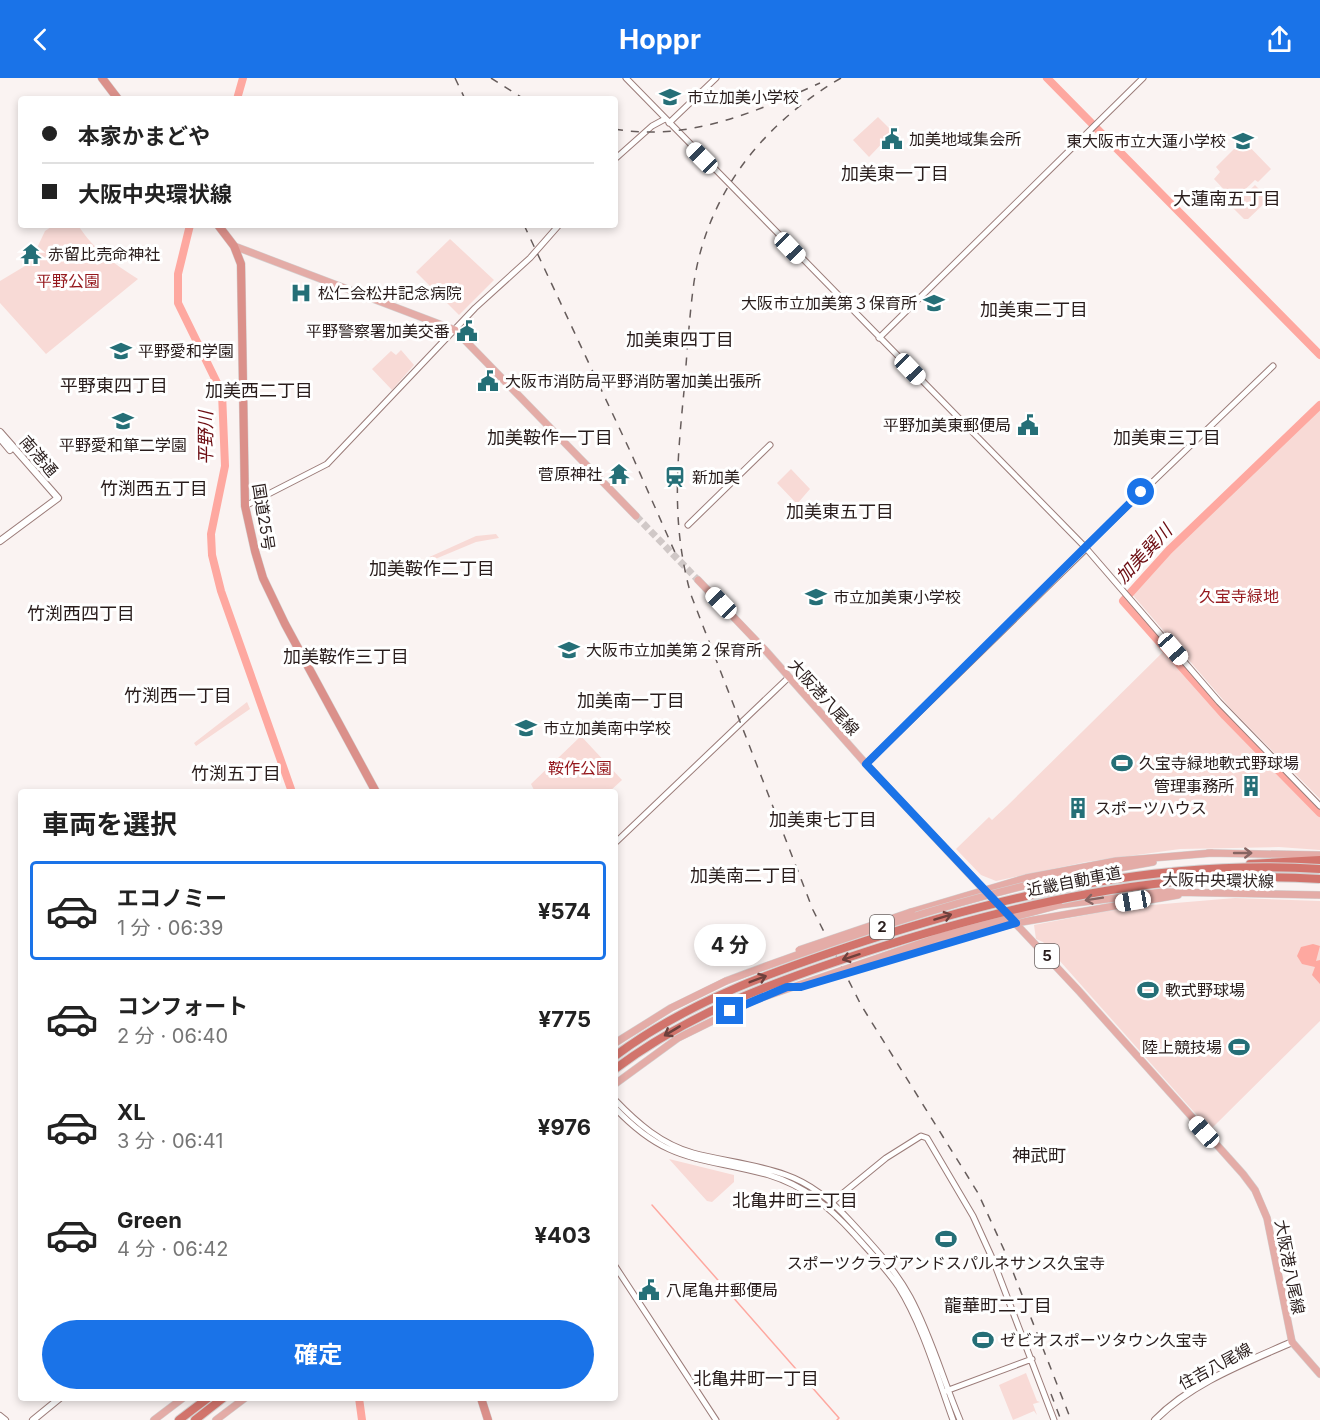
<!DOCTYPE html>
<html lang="ja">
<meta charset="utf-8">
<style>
body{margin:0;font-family:Inter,"Noto Sans JP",sans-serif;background:#f6f6f6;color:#222;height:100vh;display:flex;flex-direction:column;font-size:22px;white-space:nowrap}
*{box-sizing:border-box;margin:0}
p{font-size:20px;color:#767676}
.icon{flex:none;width:33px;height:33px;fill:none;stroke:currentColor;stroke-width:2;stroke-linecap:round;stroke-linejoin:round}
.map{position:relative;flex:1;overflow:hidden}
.drawer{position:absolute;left:18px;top:711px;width:600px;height:612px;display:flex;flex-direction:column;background:#fff;border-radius:6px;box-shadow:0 3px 9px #0003}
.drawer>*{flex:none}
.top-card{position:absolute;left:18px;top:18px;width:600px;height:132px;border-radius:6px;box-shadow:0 3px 9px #0003;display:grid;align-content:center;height:132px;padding:0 24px;background:#fff}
.end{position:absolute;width:27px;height:27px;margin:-14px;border:8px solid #1a73e8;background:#fff;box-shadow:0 0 0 3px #fff}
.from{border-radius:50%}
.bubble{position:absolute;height:42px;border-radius:21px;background:#fff;box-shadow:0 3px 9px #0003;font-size:20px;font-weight:700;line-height:42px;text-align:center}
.car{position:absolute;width:18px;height:36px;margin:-18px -9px;border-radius:8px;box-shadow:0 0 4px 2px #0007;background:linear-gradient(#fff 24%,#345 0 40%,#fff 0 76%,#345 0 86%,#fff 0)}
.top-card b{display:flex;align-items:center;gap:21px;height:57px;font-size:22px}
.top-card b+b{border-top:2px solid #e0e0e0}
.top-card i{width:15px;height:15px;background:#222}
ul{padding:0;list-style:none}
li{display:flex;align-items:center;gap:18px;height:99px;margin:0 12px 9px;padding:0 12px;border:3px solid transparent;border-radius:6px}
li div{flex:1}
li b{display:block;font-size:22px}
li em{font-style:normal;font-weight:700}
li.selected{border-color:#1a73e8}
li>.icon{width:54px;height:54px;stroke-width:1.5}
h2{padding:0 24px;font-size:27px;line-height:72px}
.button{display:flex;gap:12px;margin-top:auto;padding:12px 24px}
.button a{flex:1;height:69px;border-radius:36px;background:#1a73e8;color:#fff;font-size:24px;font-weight:700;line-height:69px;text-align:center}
header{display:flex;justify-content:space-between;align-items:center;height:78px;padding:0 24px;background:#1a73e8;color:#fff;font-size:27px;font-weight:700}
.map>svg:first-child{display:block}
.green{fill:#f8dad6}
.water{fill:#fea8a0}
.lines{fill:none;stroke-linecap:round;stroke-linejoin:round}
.stream{stroke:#fea8a0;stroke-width:1.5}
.river{stroke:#fea8a0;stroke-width:8}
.primary-tunnel{stroke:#d0c8c7;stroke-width:7;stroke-dasharray:7 3.5;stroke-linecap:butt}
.tertiary-casing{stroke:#9b7c79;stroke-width:7}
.secondary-casing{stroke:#9b7c79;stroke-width:8}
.primary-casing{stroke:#d4d2d2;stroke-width:8}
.trunk-casing{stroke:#d4d2d2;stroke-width:9}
.motorway-casing{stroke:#d4d2d2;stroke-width:10}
.tertiary{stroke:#fff;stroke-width:5}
.secondary{stroke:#fff;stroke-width:6}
.primary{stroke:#e4aca7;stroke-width:7}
.trunk{stroke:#db908a;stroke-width:8}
.motorway{stroke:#d2746c;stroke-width:8}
.rail{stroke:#665c5b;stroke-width:1.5;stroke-dasharray:8 8;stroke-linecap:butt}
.primary-bridge-casing{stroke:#d4d2d2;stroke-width:8;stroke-linecap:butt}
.motorway-bridge-casing{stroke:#d4d2d2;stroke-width:10;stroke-linecap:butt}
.primary-bridge{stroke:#e4aca7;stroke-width:7}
.motorway-bridge{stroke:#d2746c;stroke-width:8}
.oneway{stroke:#866462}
.oneway2{stroke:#6d403c}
.route{stroke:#1a73e8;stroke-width:8}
.labels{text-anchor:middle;stroke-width:6;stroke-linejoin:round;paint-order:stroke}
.shield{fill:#fff;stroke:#696160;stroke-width:1.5}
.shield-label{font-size:15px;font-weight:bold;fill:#291d1c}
.poi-label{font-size:16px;fill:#291d1c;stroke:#fff;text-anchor:start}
.park-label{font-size:16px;fill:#95181d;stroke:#fff}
.street-label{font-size:16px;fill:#291d1c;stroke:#fff}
.neighbourhood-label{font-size:18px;fill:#291d1c;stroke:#fff}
.water-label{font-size:18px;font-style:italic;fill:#6c0c11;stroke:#fff}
</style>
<header><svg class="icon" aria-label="back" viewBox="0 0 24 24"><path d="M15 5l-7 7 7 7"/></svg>Hoppr<svg class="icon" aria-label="share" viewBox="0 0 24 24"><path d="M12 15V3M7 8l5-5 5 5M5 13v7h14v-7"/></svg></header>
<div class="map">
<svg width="1320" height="1342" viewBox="0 0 1320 1342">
<rect width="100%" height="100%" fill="#faf3f2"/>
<!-- green -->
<path class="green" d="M878,39l15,15 -24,25 -16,-17z
M1243,62l28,29 -13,13 -3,-2 -21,20 -20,-21 6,-7 -4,-5z
M1255,107l14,14 -21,20h-4l-12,-12z
M54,147h24c15,24 36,39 60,54l-92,75 -46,-51v-22l30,-18 15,-32z
M450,161l44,41 -35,35 -43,-43z
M401,272l13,15 -22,25 -20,-21 19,-18 5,4z
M1320,328v393l-89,-90 -100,-116 39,-42z
M791,391l19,20 -13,15 -20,-21z
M496,456l3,4 -23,4 -48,20 -3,-3 51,-23z
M1165,572l59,67 96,97v36l-41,-3 -99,2 -94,13 -90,19 -15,-6 -25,-26 33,-32 3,3 15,-14z
M247,624l3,7 -54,37 -2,-3z
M581,658l41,44 -13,12h-74l-4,-8z
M1235,820l85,3v120l-110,109 -167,-188 -7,-3 -2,-14 94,-18z
M669,1081l65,16v7l-22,20 -5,-1z
M1026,1295l11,28 3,1 -7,2 4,11 -3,-4 -21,9 -14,-35z"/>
<!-- water -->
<path class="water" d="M1313,866l7,2 -4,15 4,-1v24l-8,-9 3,-8 -13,-3 -5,-8 4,-9z"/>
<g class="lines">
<!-- stream -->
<path class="stream" d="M652,1127l187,213 -2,2"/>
<!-- river -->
<path class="river" d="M1047,0l273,277
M237,21l6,-21
M190,147l-12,49v29l44,90 3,73 -14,68 1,21 9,36 71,201
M1320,327l-151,145 -46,51 102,115 95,97
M359,1320l3,22"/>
<!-- primary-tunnel -->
<path class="primary-tunnel" d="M636,438l62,64"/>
<defs>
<path id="tertiary" d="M626,0l459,469 134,155 101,104
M669,45l47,-45
M615,81l37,-33 13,-7
M879,260l264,-260
M245,428l82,-42 148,-156 55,-50 29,-33
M688,447l82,-80
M866,686l217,-212 2,-5 188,-181
M615,765l173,-165
M615,1022c22,23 46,44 78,53 30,8 63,11 93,22 26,9 47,27 65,47 22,24 44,47 59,75 21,39 33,83 50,123
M615,1030c54,57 86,48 154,67 36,11 60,32 85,59 15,17 31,33 44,52 25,40 39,90 55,134
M831,1125l55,-45 35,-22 6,2 46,78 20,44 61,160
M615,1188l101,154
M946,1313l86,-32"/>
<path id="secondary" d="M0,354l58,66 -58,43
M0,360l10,12
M0,1338l5,4
M33,1342l27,-22
M1155,1342c36,-37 90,-57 137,-78"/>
<path id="primary" d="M234,168l221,84 181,186
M698,502l68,71 100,113 212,226 165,184 12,16 12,28 25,124 28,32
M1208,775l112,2
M1040,804l113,-20
M1059,827l104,-13 157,3
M911,834l115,-34 90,-17 96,-8
M964,859l52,-14 162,-28
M615,965l56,-35 55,-27
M615,1006l63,-46 77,-38
M154,1342l29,-22
M216,1342l29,-22"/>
<path id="trunk" d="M102,0l16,21
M218,147l16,21 7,18 4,242 10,45 8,27 22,46 91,168
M481,1320l7,22"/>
<path id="motorway" d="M1250,786l70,-4
M179,1342l29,-22
M195,1342l28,-22"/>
</defs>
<!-- tertiary casing -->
<use href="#tertiary" class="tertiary-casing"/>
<!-- secondary casing -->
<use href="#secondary" class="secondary-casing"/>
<!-- primary casing -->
<use href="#primary" class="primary-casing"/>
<!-- trunk casing -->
<use href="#trunk" class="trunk-casing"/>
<!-- motorway casing -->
<use href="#motorway" class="motorway-casing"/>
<!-- tertiary -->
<use href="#tertiary" class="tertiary"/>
<!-- secondary -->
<use href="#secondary" class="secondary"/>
<!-- primary -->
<use href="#primary" class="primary"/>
<!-- trunk -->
<use href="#trunk" class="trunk"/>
<!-- motorway -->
<use href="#motorway" class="motorway"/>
<!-- rail -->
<path class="rail" d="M455,0l10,21
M491,0l33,21
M841,0c-77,45 -133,114 -147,204 -5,36 -7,73 -10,109 -7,72 -13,133 7,204l122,315 48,95 117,188 28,61 65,166
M615,51c72,13 141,-17 205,-46
M524,147l107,228 46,104
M1051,1316l10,26"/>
<defs>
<path id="primary-bridge" d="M799,872l112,-38
M857,891l107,-32
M726,903c103,-39 208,-74 314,-99
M755,922l184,-63 120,-32"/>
<path id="motorway-bridge" d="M615,978c75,-56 162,-86 250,-115 149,-48 298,-82 455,-72
M615,991c76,-57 161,-88 250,-117 149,-48 297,-83 455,-73"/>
</defs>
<!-- primary-bridge casing -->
<use href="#primary-bridge" class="primary-bridge-casing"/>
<!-- motorway-bridge casing -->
<use href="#motorway-bridge" class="motorway-bridge-casing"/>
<!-- primary-bridge -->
<use href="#primary-bridge" class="primary-bridge"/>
<!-- motorway-bridge -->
<use href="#motorway-bridge" class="motorway-bridge"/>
</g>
<!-- one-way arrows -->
<defs><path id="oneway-shaft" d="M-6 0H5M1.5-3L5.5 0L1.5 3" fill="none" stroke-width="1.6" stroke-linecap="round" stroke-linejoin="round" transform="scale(1.5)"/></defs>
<g class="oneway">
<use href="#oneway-shaft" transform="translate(1243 775)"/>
<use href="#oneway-shaft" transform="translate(1094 821) rotate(171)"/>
</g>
<g class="oneway2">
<use href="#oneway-shaft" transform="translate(943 839) rotate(-17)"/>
<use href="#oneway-shaft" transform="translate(851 879) rotate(162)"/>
<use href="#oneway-shaft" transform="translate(758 901) rotate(-21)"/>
<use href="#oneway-shaft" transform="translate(672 953) rotate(149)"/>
</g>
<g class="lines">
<!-- route -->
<path class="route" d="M730,933l57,-24h14l215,-64 -150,-159 275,-272"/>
</g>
<!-- icons -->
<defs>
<symbol id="school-bare" viewBox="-9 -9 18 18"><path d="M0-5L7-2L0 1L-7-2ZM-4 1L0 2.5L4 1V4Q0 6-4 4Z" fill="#256f77" stroke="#fff" stroke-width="2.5" paint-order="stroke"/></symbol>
<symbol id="civic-bare" viewBox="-9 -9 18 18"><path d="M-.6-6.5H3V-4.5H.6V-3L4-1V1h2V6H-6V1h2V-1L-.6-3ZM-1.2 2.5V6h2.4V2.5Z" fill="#256f77" stroke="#fff" stroke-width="2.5" paint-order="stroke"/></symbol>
<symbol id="temple-bare" viewBox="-9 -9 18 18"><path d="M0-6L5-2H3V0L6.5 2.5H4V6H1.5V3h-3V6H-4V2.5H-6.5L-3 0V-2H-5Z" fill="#256f77" stroke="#fff" stroke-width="2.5" paint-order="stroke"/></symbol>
<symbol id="hospital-bare" viewBox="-9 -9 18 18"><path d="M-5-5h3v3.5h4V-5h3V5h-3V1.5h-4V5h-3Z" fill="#256f77" stroke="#fff" stroke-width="2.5" paint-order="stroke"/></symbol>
<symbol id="station-bare" viewBox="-9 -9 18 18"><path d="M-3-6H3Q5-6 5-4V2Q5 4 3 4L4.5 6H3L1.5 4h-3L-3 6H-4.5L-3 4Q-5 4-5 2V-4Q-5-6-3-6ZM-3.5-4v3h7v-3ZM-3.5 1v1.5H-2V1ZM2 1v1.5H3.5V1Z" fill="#256f77" stroke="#fff" stroke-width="2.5" paint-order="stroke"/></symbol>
<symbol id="stadium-bare" viewBox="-9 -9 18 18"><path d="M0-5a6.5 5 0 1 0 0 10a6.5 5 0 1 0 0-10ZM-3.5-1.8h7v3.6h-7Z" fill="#256f77" stroke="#fff" stroke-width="2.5" paint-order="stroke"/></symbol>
<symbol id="building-bare" viewBox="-9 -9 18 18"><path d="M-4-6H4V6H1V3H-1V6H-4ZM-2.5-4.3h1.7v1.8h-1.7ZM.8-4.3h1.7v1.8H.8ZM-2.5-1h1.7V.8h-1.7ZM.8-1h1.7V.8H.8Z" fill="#256f77" stroke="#fff" stroke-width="2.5" paint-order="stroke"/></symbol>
</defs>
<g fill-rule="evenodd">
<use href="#school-bare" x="655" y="4" width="30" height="30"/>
<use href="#civic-bare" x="877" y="46" width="30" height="30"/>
<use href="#school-bare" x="1228" y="48" width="30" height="30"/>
<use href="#temple-bare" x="16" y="161" width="30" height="30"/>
<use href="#hospital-bare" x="286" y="200" width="30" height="30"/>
<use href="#school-bare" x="919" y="210" width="30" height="30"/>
<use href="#civic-bare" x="452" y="238" width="30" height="30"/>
<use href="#school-bare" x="106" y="258" width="30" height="30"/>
<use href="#civic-bare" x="473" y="288" width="30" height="30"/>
<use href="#school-bare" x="108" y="328" width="30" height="30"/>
<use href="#civic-bare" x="1013" y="332" width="30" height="30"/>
<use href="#temple-bare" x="604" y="381" width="30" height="30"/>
<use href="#station-bare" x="660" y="384" width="30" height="30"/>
<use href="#school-bare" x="801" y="504" width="30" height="30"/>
<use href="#school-bare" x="554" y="557" width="30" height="30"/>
<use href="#school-bare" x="511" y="635" width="30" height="30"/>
<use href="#stadium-bare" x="1107" y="670" width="30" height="30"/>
<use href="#building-bare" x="1236" y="693" width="30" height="30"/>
<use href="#building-bare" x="1063" y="715" width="30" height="30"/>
<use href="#stadium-bare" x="1133" y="897" width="30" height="30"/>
<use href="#stadium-bare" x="1224" y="954" width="30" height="30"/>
<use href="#stadium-bare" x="931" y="1146" width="30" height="30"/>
<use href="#civic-bare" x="634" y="1197" width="30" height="30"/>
<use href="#stadium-bare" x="968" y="1247" width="30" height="30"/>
</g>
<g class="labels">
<!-- shield labels -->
<g class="shield">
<rect x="870" y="837" width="24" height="24" rx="4.5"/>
<rect x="1035" y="866" width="24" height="24" rx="4.5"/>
</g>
<g class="shield-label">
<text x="882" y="854">2</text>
<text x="1047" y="883">5</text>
</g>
<!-- poi labels -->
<g class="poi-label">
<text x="687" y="25">市立加美小学校</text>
<text x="909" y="67">加美地域集会所</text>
<text x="1226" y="69" text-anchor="end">東大阪市立大蓮小学校</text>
<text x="48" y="182">赤留比売命神社</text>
<text x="318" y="221">松仁会松井記念病院</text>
<text x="917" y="231" text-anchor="end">大阪市立加美第３保育所</text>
<text x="450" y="259" text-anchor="end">平野警察署加美交番</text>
<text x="138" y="279">平野愛和学園</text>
<text x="505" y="309">大阪市消防局平野消防署加美出張所</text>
<text x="1011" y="353" text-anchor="end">平野加美東郵便局</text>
<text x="123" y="373" text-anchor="middle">平野愛和箪二学園</text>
<text x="602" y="402" text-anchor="end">菅原神社</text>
<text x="692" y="405">新加美</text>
<text x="833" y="525">市立加美東小学校</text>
<text x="586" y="578">大阪市立加美第２保育所</text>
<text x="543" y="656">市立加美南中学校</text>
<text x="1139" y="691">久宝寺緑地軟式野球場</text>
<text x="1234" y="714" text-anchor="end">管理事務所</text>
<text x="1095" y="736">スポーツハウス</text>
<text x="1165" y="918">軟式野球場</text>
<text x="1222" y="975" text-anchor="end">陸上競技場</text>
<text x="946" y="1191" text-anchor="middle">スポーツクラブアンドスパルネサンス久宝寺</text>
<text x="666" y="1218">八尾亀井郵便局</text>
<text x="1000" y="1268">ゼビオスポーツタウン久宝寺</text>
</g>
<!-- park labels -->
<g class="park-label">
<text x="68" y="209">平野公園</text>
<text x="1239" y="524">久宝寺緑地</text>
<text x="580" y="696">鞍作公園</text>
</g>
<!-- street labels -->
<g class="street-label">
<text transform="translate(39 378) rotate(49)" y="6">南港通</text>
<text transform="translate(264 439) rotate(81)" y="6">国道25号</text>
<text transform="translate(824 619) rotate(48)" y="6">大阪港八尾線</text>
<text transform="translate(1218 802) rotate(1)" y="6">大阪中央環状線</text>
<text transform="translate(1074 803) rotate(-11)" y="6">近畿自動車道</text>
<text transform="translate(1290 1189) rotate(79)" y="6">大阪港八尾線</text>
<text transform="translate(1215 1288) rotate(-28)" y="6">住吉八尾線</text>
</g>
<!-- neighbourhood labels -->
<g class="neighbourhood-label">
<text x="895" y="102">加美東一丁目</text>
<text x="1227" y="127">大蓮南五丁目</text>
<text x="1034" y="238">加美東二丁目</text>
<text x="680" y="268">加美東四丁目</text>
<text x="114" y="314">平野東四丁目</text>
<text x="259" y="319">加美西二丁目</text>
<text x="550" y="366">加美鞍作一丁目</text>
<text x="1167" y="366">加美東三丁目</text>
<text x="154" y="417">竹渕西五丁目</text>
<text x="840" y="440">加美東五丁目</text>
<text x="432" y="497">加美鞍作二丁目</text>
<text x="81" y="542">竹渕西四丁目</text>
<text x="346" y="585">加美鞍作三丁目</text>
<text x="178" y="624">竹渕西一丁目</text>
<text x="631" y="629">加美南一丁目</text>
<text x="236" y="702">竹渕五丁目</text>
<text x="823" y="748">加美東七丁目</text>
<text x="744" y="804">加美南二丁目</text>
<text x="1039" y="1084">神武町</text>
<text x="795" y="1129">北亀井町三丁目</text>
<text x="998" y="1234">龍華町二丁目</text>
<text x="756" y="1307">北亀井町一丁目</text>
</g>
<!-- water labels -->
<g class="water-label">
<text transform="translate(206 360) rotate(-90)" y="6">平野川</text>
<text transform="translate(1144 476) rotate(-47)" y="6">加美巽川</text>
</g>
</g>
</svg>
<i class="end from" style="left:1141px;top:414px"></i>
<i class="end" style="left:730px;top:933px"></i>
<div class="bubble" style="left:694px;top:846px;width:72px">4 分</div>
<i class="car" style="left:702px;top:80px;rotate:315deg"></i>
<i class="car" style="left:790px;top:170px;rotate:136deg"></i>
<i class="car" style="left:910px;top:291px;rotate:136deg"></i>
<i class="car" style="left:721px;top:525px;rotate:316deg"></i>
<i class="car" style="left:1173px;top:571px;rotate:139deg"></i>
<i class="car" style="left:1133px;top:823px;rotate:260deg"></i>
<i class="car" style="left:1204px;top:1054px;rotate:318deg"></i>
<div class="top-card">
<b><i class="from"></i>本家かまどや</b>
<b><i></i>大阪中央環状線</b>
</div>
<section class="drawer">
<h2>車両を選択</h2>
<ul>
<li class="selected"><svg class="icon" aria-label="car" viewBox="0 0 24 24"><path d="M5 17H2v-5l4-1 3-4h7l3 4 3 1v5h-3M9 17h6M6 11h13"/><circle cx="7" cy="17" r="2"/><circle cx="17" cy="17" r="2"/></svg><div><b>エコノミー</b><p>1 分 · 06:39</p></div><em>¥574</em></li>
<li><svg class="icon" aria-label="car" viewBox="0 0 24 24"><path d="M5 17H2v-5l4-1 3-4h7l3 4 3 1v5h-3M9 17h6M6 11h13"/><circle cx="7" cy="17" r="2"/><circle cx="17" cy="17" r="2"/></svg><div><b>コンフォート</b><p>2 分 · 06:40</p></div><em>¥775</em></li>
<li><svg class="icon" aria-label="car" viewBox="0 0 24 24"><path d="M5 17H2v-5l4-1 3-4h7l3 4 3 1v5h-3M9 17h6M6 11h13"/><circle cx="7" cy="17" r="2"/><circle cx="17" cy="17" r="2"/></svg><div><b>XL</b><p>3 分 · 06:41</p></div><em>¥976</em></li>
<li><svg class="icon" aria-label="car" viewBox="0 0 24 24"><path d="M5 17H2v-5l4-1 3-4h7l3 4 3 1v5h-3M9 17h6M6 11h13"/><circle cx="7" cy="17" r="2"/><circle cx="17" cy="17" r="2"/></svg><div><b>Green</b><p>4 分 · 06:42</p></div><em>¥403</em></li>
</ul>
<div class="button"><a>確定</a></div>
</section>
</div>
